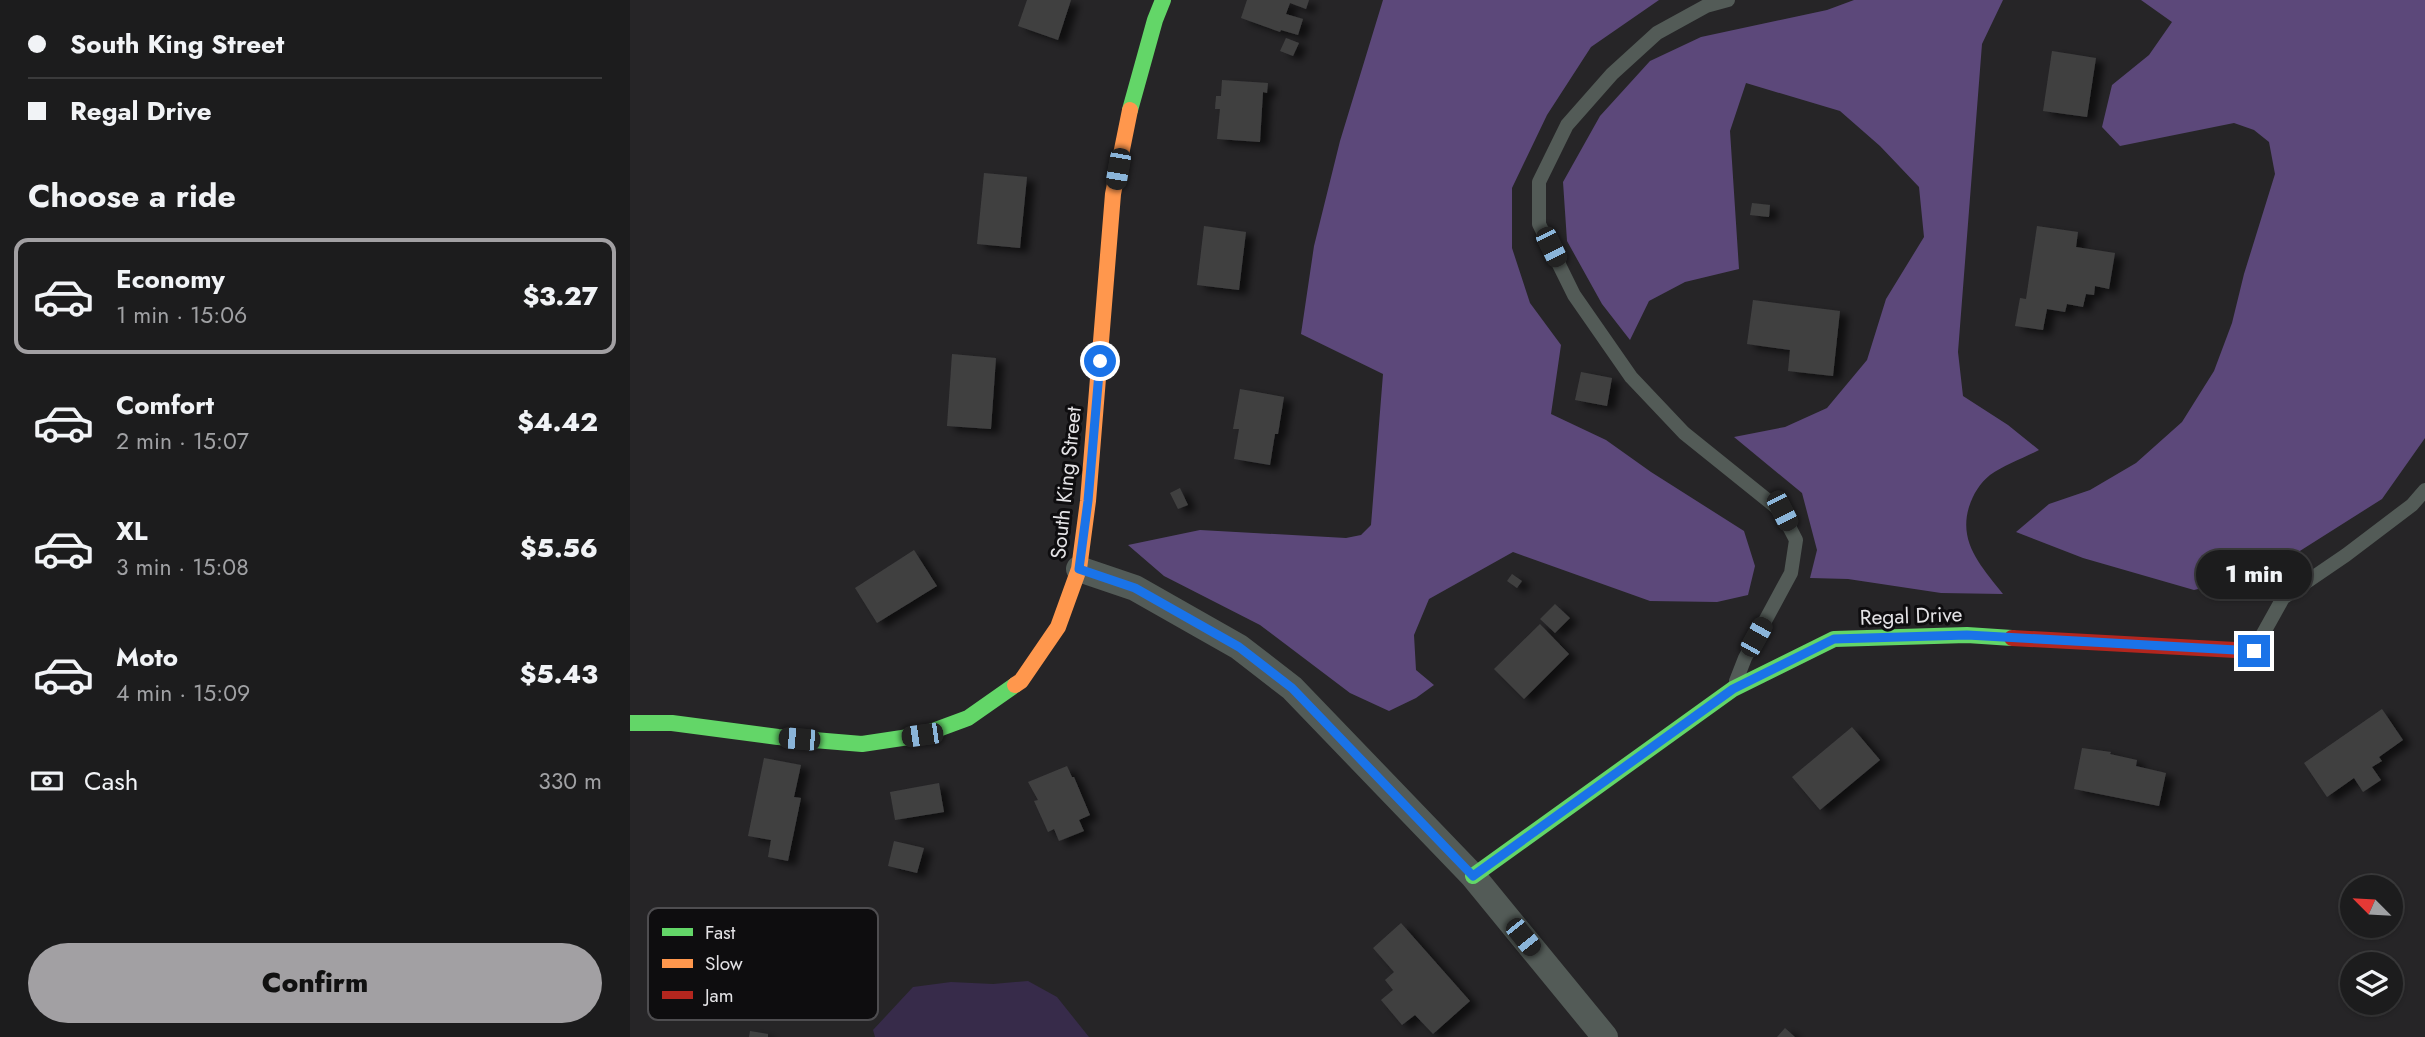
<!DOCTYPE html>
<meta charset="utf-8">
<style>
body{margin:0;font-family:Jost,sans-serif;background:#29292a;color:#f1f3f6;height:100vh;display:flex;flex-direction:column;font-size:26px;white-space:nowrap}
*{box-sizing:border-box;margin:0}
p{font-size:23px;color:#a0a1a4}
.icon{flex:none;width:38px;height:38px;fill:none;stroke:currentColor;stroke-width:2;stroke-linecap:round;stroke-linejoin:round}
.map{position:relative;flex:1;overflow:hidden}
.drawer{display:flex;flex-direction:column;background:#1c1c1d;width:630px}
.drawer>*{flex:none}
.guide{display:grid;align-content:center;height:154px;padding:0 28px;background:#1c1c1d}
.needle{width:46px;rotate:294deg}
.tools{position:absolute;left:1710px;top:875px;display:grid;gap:14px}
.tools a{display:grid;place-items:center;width:63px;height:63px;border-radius:50%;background:#1c1c1d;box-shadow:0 2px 5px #0004,0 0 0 2px #3a3a3b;font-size:35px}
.end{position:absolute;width:32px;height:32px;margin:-16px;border:9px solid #1a73e8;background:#fff;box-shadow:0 0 0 4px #fff}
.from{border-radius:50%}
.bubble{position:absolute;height:49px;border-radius:24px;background:#1c1c1d;box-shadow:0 2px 5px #0004,0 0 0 2px #3a3a3b;font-size:23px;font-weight:800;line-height:49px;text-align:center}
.car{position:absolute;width:21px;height:42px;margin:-21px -10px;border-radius:9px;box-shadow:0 0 5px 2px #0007;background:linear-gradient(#222 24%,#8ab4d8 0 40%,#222 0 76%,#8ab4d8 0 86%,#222 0)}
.guide b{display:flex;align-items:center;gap:24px;height:66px;font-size:26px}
.guide b+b{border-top:2px solid #3a3a3b}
.guide i{width:18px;height:18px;background:#f1f3f6}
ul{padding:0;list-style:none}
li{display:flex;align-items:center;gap:21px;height:116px;margin:0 14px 10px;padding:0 14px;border:4px solid transparent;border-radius:14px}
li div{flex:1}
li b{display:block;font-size:26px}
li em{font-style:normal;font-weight:800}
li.current{border-color:#a2a0a3}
li>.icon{width:63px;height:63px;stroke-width:1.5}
h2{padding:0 28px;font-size:32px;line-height:84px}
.pay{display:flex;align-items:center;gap:18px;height:77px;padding:0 28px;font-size:26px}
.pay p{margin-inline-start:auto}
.primary-button{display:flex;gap:14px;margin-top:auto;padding:14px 28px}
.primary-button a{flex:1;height:80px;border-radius:42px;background:#a2a0a3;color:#111;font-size:28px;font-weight:800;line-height:80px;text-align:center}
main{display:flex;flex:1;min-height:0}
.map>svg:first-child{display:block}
.green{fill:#372b4a}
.forest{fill:#5c487a}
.building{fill:#404041;filter:url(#shadow)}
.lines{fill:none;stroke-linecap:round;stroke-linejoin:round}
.lane{stroke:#535b57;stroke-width:14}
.street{stroke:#535b57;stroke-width:26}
.fast{stroke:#63d668;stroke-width:16}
.slow{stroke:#ff974d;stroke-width:16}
.jam{stroke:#b3261e;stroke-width:16}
.route{stroke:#1a73e8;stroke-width:9}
.labels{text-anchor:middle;stroke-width:6;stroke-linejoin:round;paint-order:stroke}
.street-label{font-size:21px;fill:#e4e3e6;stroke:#0e0d0f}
.key{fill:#0e0d0f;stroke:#4e4d50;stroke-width:2}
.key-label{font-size:19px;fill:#e4e3e6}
</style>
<main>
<section class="drawer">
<div class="guide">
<b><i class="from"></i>South King Street</b>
<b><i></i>Regal Drive</b>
</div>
<h2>Choose a ride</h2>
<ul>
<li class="current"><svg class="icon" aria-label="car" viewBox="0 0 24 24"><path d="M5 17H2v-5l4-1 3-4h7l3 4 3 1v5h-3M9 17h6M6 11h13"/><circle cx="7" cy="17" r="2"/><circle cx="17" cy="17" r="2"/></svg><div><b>Economy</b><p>1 min · 15:06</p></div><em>$3.27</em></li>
<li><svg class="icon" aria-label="car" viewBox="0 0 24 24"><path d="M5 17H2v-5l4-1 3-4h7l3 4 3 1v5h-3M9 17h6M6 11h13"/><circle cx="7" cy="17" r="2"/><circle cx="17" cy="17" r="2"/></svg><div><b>Comfort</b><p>2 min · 15:07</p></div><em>$4.42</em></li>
<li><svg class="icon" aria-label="car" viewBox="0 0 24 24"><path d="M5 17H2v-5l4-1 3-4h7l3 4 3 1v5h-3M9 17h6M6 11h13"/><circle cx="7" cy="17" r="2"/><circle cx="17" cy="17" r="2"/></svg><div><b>XL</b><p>3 min · 15:08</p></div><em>$5.56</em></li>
<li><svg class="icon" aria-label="car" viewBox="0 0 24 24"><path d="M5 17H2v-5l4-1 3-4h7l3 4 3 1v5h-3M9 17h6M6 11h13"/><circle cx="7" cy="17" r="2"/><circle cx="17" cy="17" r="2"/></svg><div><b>Moto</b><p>4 min · 15:09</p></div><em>$5.43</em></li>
</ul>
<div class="pay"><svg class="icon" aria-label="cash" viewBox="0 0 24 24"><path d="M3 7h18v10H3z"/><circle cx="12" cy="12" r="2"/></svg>Cash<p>330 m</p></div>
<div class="primary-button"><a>Confirm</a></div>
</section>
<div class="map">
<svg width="1795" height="1037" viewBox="0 0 1795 1037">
<defs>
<filter id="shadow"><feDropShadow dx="8" dy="4.5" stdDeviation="3.5" flood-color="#0009"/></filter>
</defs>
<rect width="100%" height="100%" fill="#262527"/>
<!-- green -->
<path class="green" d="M398,981l29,16 32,40h-214l-2,-7 40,-43 38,-5 42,2z"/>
<!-- forest -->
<path class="forest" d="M753,0h276l-68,47 -44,68 -35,73v60l18,55 31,42 -10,69 55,26 45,32 93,59 11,35 -7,29 -31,7 -67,-1 -137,-49 -84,47 -15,36 2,35 18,15 -18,13 -27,13 -39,-18 -90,-68 -96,-49 -36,-31 72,-15 146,8 15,-3 10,-10 12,-151 -82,-40 13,-88 26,-105z
M1224,0h149l-21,44 -24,308 5,44 45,29 31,25c-15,8 -35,15 -49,25 -10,8 -17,19 -21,32 -11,36 13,60 34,87l-62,-1 -93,-14 -38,-1 7,-28 -15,-57 -68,-56 51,-10 42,-19 40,-48 19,-61 38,-62 -5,-50 -39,-41 -40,-35 -94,-28 -16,48 9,138 -54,13 -36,19 -19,39 -28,-36 -35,-63 -4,-59 37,-66 50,-55 51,-24 126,-27z
M1511,0h284v438l-43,61 -117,74 -71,17 -111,-32 -67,-26 33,-28 41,-14 46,-27 46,-41 32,-51 18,-48 12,-49 31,-100 -6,-32 -15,-12 -20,-7 -114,23 -18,-19 10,-42 37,-30 23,-33z"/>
<!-- building -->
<path class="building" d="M397,0h44l-13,40 -40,-14z
M617,0h62l-3,9 -16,-6 -4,11 17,5 -5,16 -17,-5 -1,2 -39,-14z
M656,38l13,5 -6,13 -13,-5z
M1422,51l44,7 -9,59 -44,-6z
M592,80l46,3 -1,10 -4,-1 -3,50 -43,-3 3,-30h-5l1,-13h5z
M354,173l43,4 -7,71 -43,-4z
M1122,203l18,2 -1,12 -19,-2z
M574,226l42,6 -7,58 -42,-5z
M1407,226l41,6 -2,15 39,6 -6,36 -14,-3 -1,9 -8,-1 -3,13 -16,-3 -2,8 -18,-3 -4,21 -28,-4 5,-28 6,1z
M1123,300l87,11 -7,65 -45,-5 2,-21 -43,-6z
M322,354l44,4 -5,71 -44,-3z
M951,372l31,6 -5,28 -32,-6z
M610,389l44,8 -6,37h-3l-5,31 -36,-6 5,-30h-6z
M550,488l8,17 -10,4 -8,-16z
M284,550l23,36 -60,37 -22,-35z
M882,574l10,7 -5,7 -10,-7z
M925,604l15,14 -15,15 -15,-14z
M910,624l29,30 -45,45 -30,-30z
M1752,709l21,31 -24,17 3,4 -10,6 9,13 -18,12 -9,-14 -27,19 -23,-34z
M1222,727l28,33 -60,50 -28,-33z
M1452,748l29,4 -1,2 27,6 -1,6 30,7 -7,33 -85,-17z
M134,758l37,7 -7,32 7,1 -13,63 -20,-4 3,-17 -23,-4z
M437,766l5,11h2l16,38 -11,5 5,11 -25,10 -5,-12 -6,3 -14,-31 4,-1 -10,-18z
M309,783l5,29 -49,8 -5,-28z
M264,841l30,7 -7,25 -29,-7z
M771,923l69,78 -37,33 -18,-19 -13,10 -21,-25 12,-10 -8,-10 9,-8 -21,-24z
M1155,1028l10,9h-18z
M120,1031l18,3v3h-19z"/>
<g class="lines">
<!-- lane -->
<path class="lane" d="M1098,0l-22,6 -49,27 -45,41 -45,51 -28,57v42l35,71 57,82 53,56 97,78 15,29 -5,33 -46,85 -9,23
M1624,650l29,-52 63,-43 66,-50 13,-15"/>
<!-- street -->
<path class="street" d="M449,569l56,19 104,59 53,41 181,188 132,161"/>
<!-- fast -->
<path class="fast" d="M500,110l25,-90 8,-20
M0,723h42l106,14 84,7 60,-9 46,-17 47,-33
M843,876l260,-187 101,-50 133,-4 45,3"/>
<!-- slow -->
<path class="slow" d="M385,685l6,-4 37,-54 21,-58 9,-68 25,-307 17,-84"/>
<!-- jam -->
<path class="jam" d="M1382,638l242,13"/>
</g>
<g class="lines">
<!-- route -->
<path class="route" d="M470,361l-12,140 -9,68 56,19 104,59 53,41 181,188 260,-187 101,-50 133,-4 287,16"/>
</g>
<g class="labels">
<!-- street labels -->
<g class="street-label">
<text transform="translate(436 483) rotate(-84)" y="7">South King Street</text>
<text transform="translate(1281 616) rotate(-2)" y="7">Regal Drive</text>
</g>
</g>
<!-- legend -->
<rect x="18" y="908" width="230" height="112" rx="10" class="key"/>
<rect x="32" y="928" width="31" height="8" fill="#63d668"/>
<rect x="32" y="959" width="31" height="9" fill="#ff974d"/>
<rect x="32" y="991" width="31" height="8" fill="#b3261e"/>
<g class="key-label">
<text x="75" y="939">Fast</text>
<text x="75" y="970">Slow</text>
<text x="75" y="1002">Jam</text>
</g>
</svg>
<div class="tools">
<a><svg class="needle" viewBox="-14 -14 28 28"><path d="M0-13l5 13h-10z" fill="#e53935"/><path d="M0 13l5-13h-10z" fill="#a0a1a4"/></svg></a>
<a><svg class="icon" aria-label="layers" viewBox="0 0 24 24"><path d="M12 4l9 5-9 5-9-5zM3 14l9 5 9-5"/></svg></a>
</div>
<i class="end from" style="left:470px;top:361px"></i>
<i class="end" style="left:1624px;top:651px"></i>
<div class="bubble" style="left:1566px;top:550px;width:116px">1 min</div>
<i class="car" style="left:488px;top:169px;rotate:190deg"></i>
<i class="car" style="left:921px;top:247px;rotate:154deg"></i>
<i class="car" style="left:1152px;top:511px;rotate:153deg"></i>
<i class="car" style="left:1126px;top:637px;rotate:29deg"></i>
<i class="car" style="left:292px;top:735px;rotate:262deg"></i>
<i class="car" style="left:169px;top:739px;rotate:275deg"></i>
<i class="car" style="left:893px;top:937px;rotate:141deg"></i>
</div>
</main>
